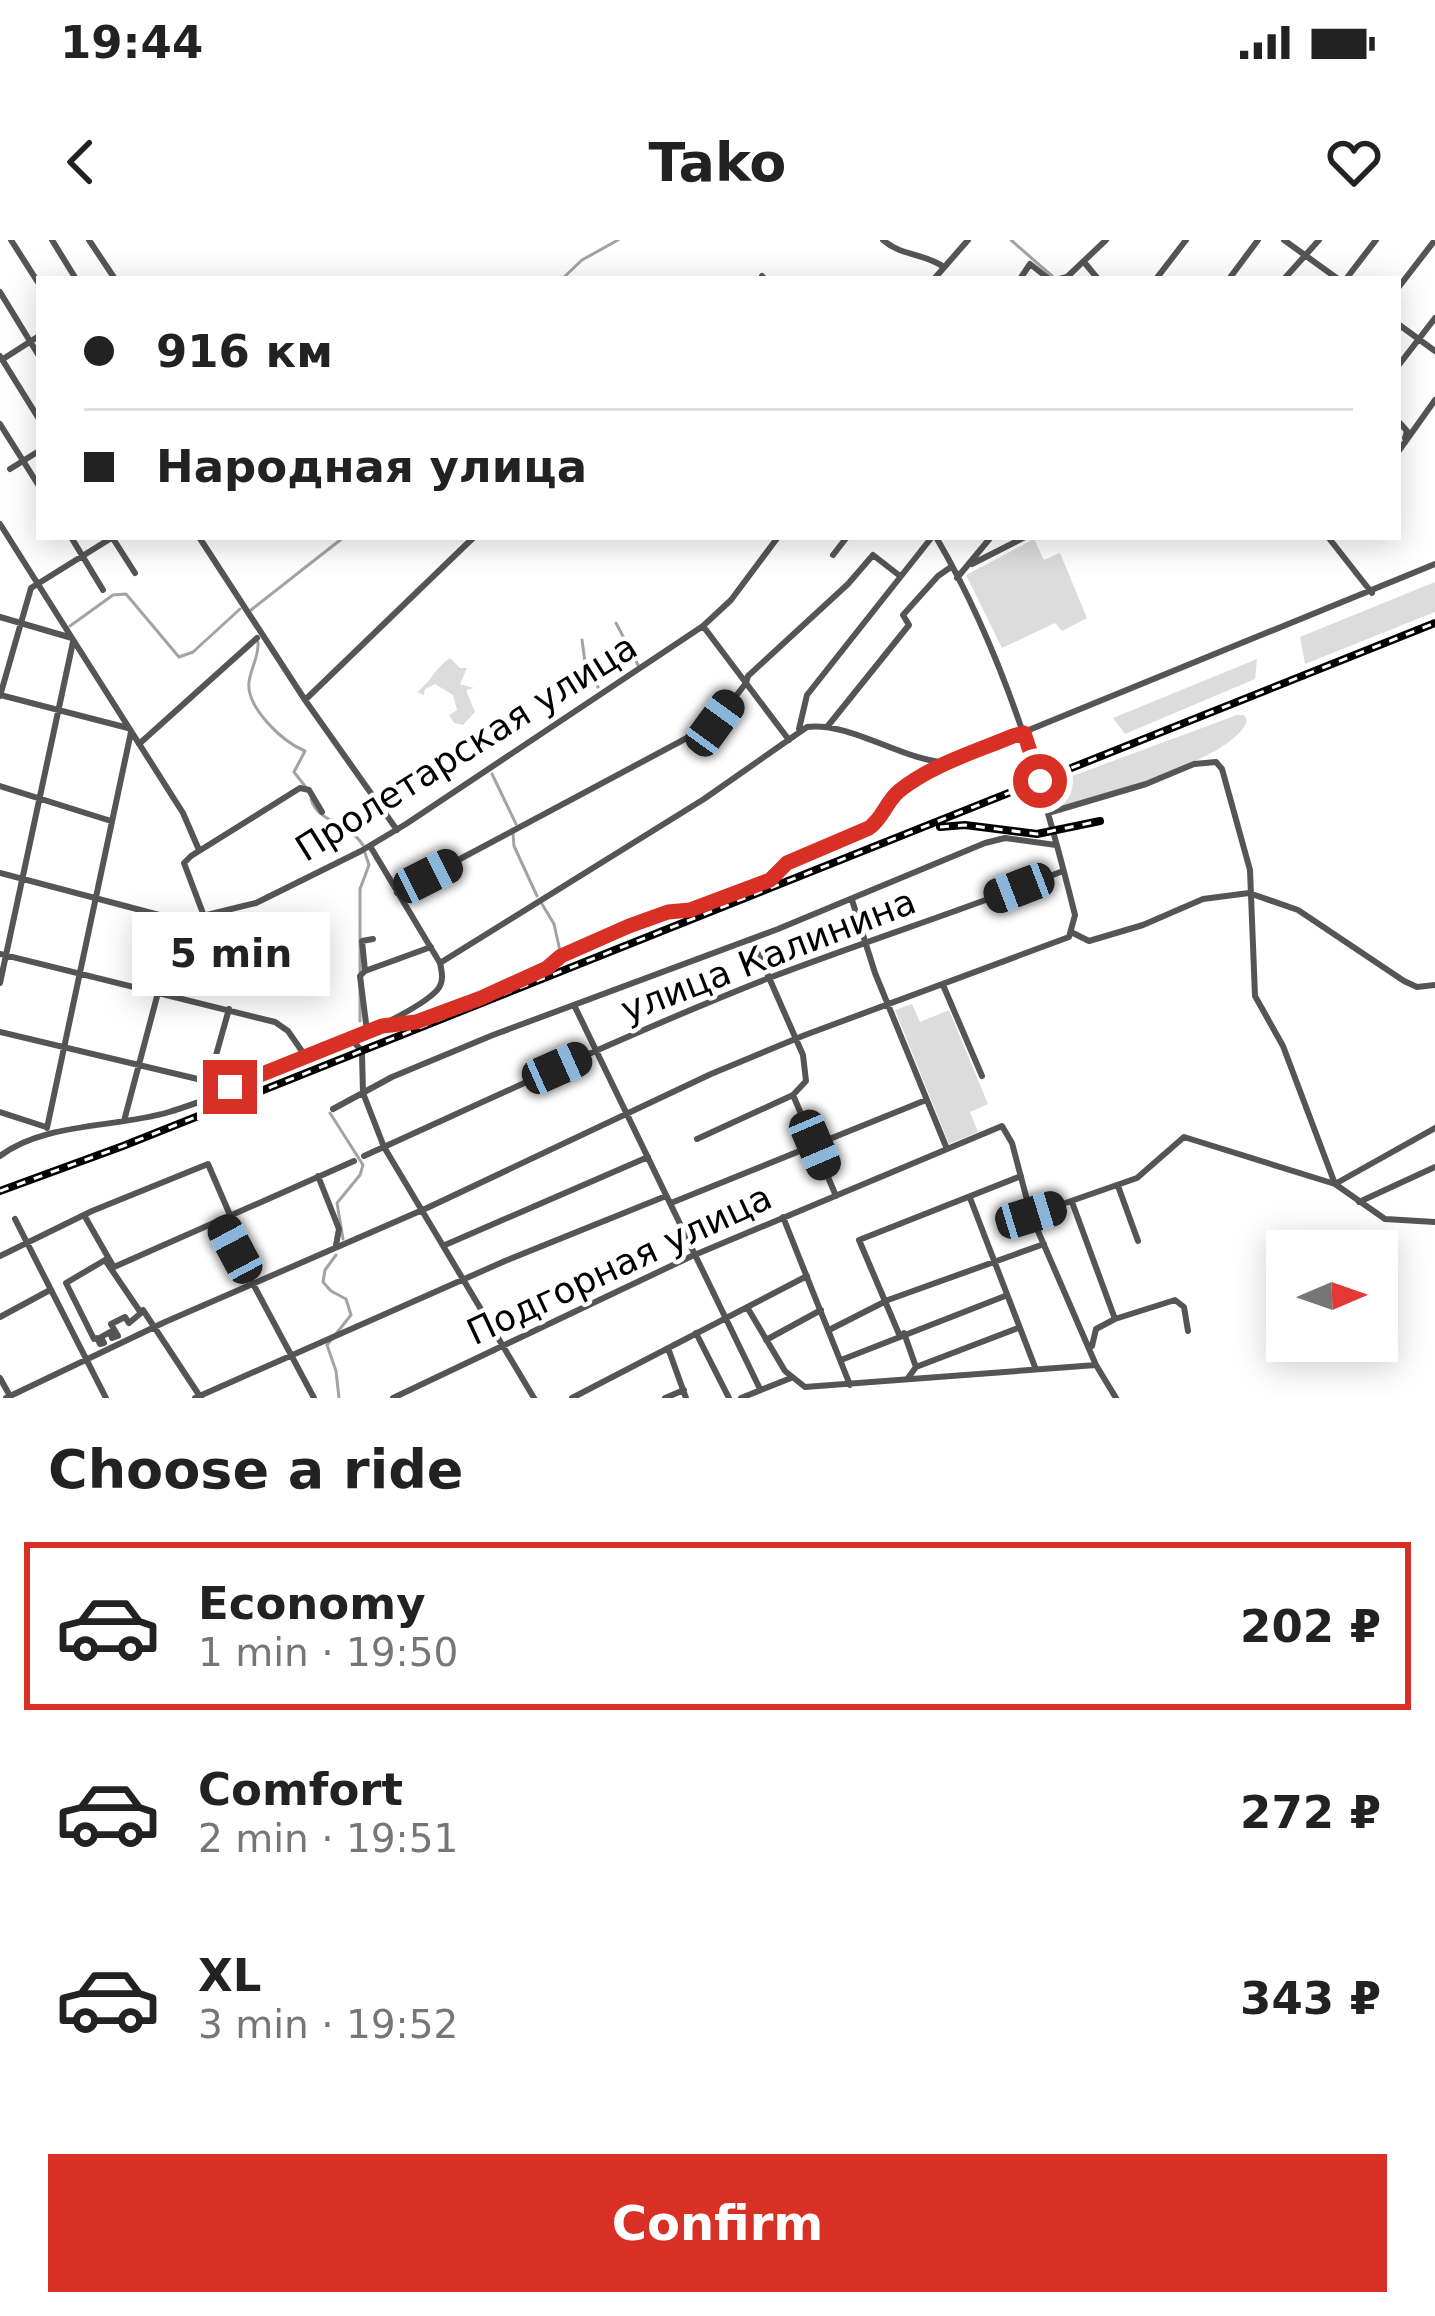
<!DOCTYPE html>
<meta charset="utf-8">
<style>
body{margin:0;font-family:"DejaVu Sans",sans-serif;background:#f6f6f6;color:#222;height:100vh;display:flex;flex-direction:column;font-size:45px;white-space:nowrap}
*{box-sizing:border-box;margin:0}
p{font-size:39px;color:#767676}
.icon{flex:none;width:66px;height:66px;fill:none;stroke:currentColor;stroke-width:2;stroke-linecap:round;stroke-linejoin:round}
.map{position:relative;height:1158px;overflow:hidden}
.side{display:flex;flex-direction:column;background:#fff;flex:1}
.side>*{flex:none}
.hud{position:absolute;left:36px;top:36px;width:1365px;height:264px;border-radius:0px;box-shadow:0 6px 30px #0003;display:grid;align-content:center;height:264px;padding:0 48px;background:#fff}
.needle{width:78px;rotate:88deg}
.fabs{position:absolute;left:1266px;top:990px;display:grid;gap:24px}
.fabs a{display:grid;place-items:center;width:132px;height:132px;border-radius:0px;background:#fff;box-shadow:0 6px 30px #0003;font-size:60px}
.end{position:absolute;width:54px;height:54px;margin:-27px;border:15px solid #d93025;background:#fff;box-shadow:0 0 0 6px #fff}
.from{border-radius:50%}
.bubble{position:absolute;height:84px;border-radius:0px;background:#fff;box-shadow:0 6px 30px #0003;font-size:39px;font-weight:600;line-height:84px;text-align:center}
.car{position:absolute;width:36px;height:72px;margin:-36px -18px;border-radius:15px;box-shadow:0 0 9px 3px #0007;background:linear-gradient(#222 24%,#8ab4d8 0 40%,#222 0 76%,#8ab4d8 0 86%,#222 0)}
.hud b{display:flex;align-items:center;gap:42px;height:114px;font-size:45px}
.hud b+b{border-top:3px solid #e0e0e0}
.hud i{width:30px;height:30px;background:#222}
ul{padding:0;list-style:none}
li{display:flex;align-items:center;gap:36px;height:168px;margin:0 24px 18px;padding:0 24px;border:6px solid transparent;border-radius:0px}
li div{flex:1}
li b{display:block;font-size:45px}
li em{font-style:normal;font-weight:600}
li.on{border-color:#d93025}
li>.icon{width:108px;height:108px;stroke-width:1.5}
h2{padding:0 48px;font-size:54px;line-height:144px}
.action{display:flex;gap:24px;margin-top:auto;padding:24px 48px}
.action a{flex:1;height:138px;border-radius:0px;background:#d93025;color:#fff;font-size:48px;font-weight:600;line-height:138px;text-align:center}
.status{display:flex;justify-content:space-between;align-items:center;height:84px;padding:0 60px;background:#fff;direction:ltr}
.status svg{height:33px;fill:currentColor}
header{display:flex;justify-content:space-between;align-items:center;height:156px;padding:0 48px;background:#fff;font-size:54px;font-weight:600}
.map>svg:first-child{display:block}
.green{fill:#dcdcdc}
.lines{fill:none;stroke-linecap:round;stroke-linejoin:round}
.stream{stroke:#a3a3a3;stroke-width:3}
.minor{stroke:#555;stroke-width:6}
.rail-casing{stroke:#000;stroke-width:8}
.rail{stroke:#fff;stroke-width:3;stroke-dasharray:9;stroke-linecap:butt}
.route{stroke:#d93025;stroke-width:15}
.labels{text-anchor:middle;stroke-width:9;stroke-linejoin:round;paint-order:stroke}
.street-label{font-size:36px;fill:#000;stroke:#fff}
</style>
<div class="status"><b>19:44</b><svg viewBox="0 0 49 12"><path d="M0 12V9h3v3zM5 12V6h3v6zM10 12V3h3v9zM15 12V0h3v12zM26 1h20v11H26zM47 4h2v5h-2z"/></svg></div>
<header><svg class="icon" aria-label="back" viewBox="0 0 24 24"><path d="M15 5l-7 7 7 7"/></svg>Tako<svg class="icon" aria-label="heart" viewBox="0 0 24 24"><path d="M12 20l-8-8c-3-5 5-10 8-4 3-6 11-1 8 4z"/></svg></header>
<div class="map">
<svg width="1435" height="1158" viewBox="0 0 1435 1158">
<rect width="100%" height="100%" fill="#fff"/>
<!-- green -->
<path class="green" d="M1034,299l10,21 16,-7 27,65 -25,13 -7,-8 -53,25 -36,-73z
M1435,342v30l-130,52 -5,-27z
M450,418l10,10h7l-7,16 14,4 -8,2 9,22 -12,13 -9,-2 -5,-8 8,-5 -4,-15 -18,-11 -10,5 -1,6 -7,-3c12,-8 17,-23 33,-34z
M1257,419l-2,20 -130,55 -12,-16z
M1237,475h7l3,6c-14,39 -144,74 -185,85l-4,-23 9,-5z
M912,764l8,18 29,-12 39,94 -18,8 8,20 -29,12 -54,-134z"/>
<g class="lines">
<!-- stream -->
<path class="stream" d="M1011,0l41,36
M562,39l20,-19 36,-20
M251,370l93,-73
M616,383l22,42
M70,386l43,-31 13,-1 53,63 14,-5 47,-43
M582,400l3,22 13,25
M258,402c1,15 -7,25 -9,40 -3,26 34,60 56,69l-11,21 14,18
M492,534l24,50
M311,559c7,24 36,22 52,46
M513,594l1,12 23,50
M542,664l12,20 6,27
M360,781v-132l9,-24 -4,-12
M330,873l33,52 -3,10 -23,28 6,36
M336,1015l-11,15 -2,12 8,9 15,8 5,16 -24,30 9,26 3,27"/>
<!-- minor -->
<path class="minor" d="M11,0l28,44
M52,0l24,39
M89,0l26,39
M883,0c18,16 41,13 61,27
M1284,0l54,39
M1084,22l14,17
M762,36l3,3
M934,39l34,-39
M1020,39l10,-15 19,15
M1059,39l8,-2 39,-37
M1156,39l30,-39
M1229,39l29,-39
M1284,39l35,-39
M1346,39l30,-39
M1398,48l37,-48
M0,52l39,64
M1398,84l37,27
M0,116l39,63
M3,119l36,-23
M1398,126l37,-48
M1398,181l9,10 -2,7
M0,184l39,62
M1398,212l37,-52
M10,229l29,-18
M0,284l72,114
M71,297l32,53
M112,297l23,36
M199,297l106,163 92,130
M1328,297l44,56
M833,315l14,-18
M972,324l53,-27
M957,338l34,-41
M0,377l72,21 111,175 16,37
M703,386l86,114
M0,455l128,33
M0,456l31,-108 82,-51
M305,460l169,-163
M827,487l82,-102 -6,-10 35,-39 13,-9
M799,489l8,-34 125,-158
M139,504l118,-106
M0,546l111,35
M1048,573l98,-29 48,-20 22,-2 6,7 28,101 5,126 28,50 52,138
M0,633l182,48 74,-18 105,-52 45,-27 297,-198 28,-26 47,-63
M397,653l22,-16 9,-1 287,-153 31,-40 2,-7 100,-92 25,-29 27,21
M852,660l23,73 72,176
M204,676l-20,-53 7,-7 109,-68 9,2 13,22
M1073,693l16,8 54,-16 60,-26 46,-6 49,17 106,71 13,6 18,-2
M0,714l275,68 13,9 18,26
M440,723l264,-164 103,-72c44,-5 94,33 141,36l487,-199
M365,731l66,-24
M0,743l73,-341
M943,745l39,91
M575,767l185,382
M381,786l35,-4 65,-24 66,-30 14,-12 68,-30 39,-14 22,-2 80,-30 17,-17 82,-35 11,-7 20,-31 44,-25
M367,791l-7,-55 5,-5 -3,-30 11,-2
M0,792l227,54
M351,799l10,11
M362,814l1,39 21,54 150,251
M209,840l20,-71
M793,855l43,101
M333,869l59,-32 101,-42 285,-106 207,-86 20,-5 51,7
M0,872l46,15
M124,881l53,-200
M47,888l84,-396
M697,899l96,-44 13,-14 -3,-26 -51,-116
M0,916c45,-34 116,-28 169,-44 45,-13 245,-92 269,-123 6,-8 4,-17 2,-26l-70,-117
M364,916c135,-61 268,-124 405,-178 97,-37 197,-69 294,-107
M318,936l21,53 -3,16
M1335,944l100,-56
M1118,946l20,55
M970,958l65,169
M1072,962l43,117 -19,10 -4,17
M1359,962l76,-35
M671,963l255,-103
M84,975l28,49
M1031,975l106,-37 47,-41 151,47 50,35 50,3
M783,977l67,168
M15,979l91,179
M219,980l95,178
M445,1005l203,-88
M0,1016l92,-45 116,-47 22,51
M105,1020l36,53 -12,10 -4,-6 -14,7 7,12 -6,2 -2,-6 -9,5 3,6 -4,1 -3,-6 -3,1 -28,-56z
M114,1027l240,-106
M747,1067l38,64 20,16 291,-22 20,33
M143,1070l58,88
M0,1077l50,-27
M1115,1079l60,-19 9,7 4,24
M829,1090l59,-30 156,-56
M696,1093l33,65
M904,1093l12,34
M899,1094l-40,-94 162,-64
M766,1100l55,-30
M668,1108l18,50
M841,1120l164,-64
M0,1138l10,18
M908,1138l8,-11 102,-39
M6,1158l159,-76 262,-114 284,-134 94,-39 264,-98 6,-22c-32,-129 -71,-262 -139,-378
M195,1158l310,-137 161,-65
M393,1158l299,-142 310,-130 10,17 19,72 65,150
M572,1158l235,-122
M665,1158l19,-8
M741,1158l50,-20"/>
<defs>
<path id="rail" d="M940,587l25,-2 72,9 63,-13
M0,951l123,-45 1312,-523"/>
</defs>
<!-- rail casing -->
<use href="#rail" class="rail-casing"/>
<!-- rail -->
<use href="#rail" class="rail"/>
</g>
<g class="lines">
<!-- route -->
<path class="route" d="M230,847l152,-61 34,-4 65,-24 66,-30 14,-12 68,-30 39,-14 22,-2 80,-30 17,-17 82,-35c14,-10 17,-26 30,-37 32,-26 76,-39 114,-55l11,-3 16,48"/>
</g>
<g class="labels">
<!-- street labels -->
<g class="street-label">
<text transform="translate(466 507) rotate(-32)" y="13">Пролетарская улица</text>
<text transform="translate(768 715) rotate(-21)" y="13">улица Калинина</text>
<text transform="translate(619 1024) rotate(-25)" y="13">Подгорная улица</text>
</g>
</g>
</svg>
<div class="fabs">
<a><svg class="needle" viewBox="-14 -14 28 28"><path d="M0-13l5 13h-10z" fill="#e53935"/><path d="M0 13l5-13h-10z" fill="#767676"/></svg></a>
</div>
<i class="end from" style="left:1040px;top:541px"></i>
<i class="end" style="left:230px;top:847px"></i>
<div class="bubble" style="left:132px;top:672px;width:198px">5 min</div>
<i class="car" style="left:715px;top:483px;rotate:36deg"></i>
<i class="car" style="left:428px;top:636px;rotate:63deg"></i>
<i class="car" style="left:1019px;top:648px;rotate:249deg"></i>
<i class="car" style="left:557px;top:828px;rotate:66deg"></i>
<i class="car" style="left:815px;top:905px;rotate:157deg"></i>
<i class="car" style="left:1031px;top:975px;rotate:73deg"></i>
<i class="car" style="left:235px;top:1009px;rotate:332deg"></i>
<div class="hud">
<b><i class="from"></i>916 км</b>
<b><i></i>Народная улица</b>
</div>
</div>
<section class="side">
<h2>Choose a ride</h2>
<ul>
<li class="on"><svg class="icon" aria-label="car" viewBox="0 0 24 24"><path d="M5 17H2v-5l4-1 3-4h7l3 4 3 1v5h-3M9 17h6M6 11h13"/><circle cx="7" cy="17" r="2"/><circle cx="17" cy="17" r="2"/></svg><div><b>Economy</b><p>1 min · 19:50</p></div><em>202 ₽</em></li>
<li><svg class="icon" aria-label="car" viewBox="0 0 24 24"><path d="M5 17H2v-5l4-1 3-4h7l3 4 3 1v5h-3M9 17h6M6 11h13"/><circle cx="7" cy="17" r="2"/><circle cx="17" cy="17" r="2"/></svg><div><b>Comfort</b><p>2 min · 19:51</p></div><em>272 ₽</em></li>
<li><svg class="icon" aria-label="car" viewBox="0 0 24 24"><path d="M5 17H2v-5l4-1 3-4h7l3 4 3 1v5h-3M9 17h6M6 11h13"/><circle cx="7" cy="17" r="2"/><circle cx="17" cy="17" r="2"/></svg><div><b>XL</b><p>3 min · 19:52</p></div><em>343 ₽</em></li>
</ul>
<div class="action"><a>Confirm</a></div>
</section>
